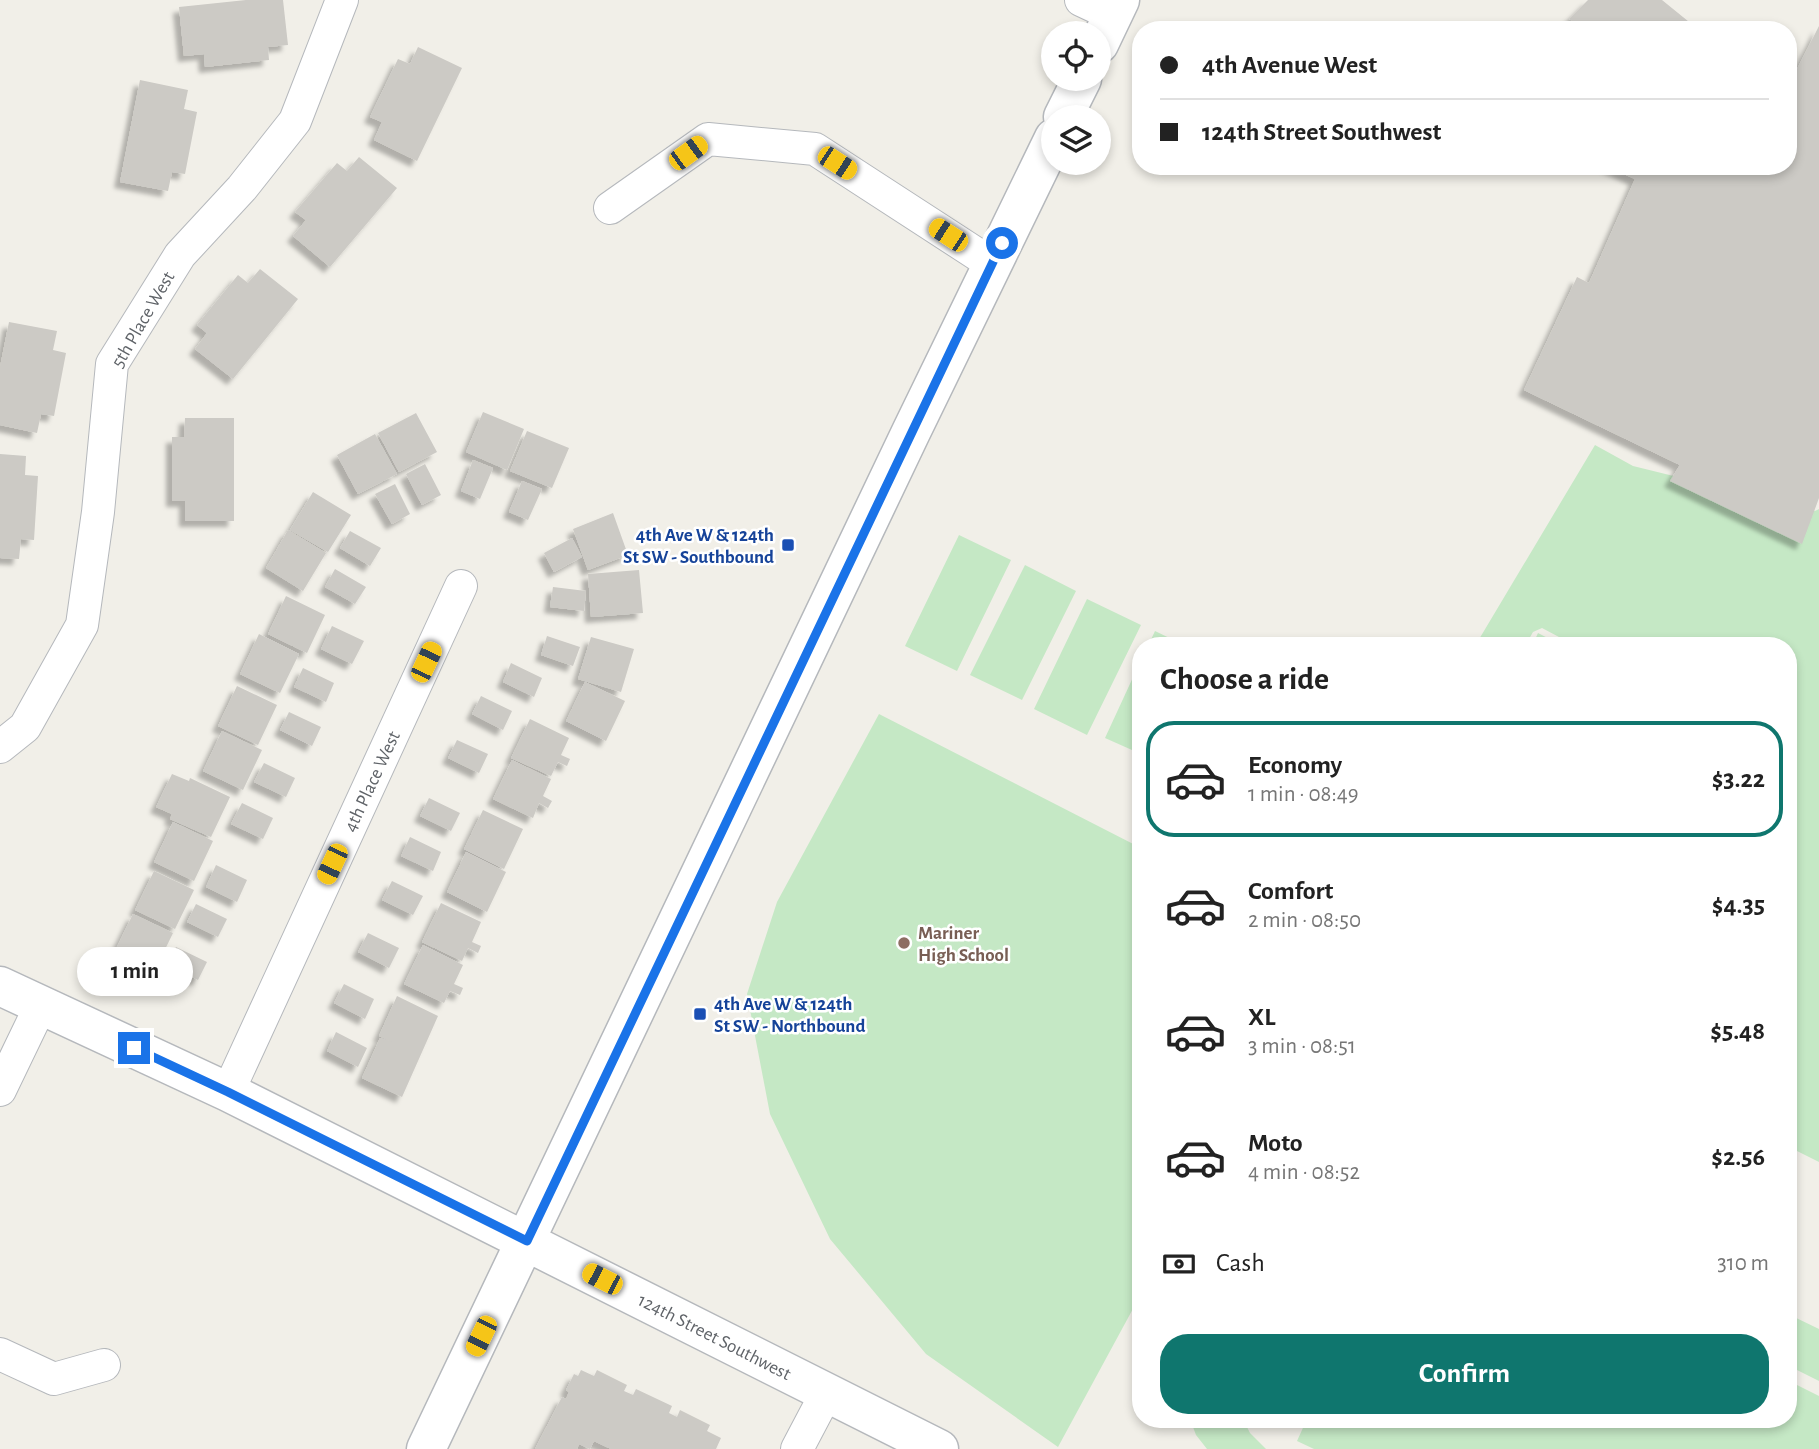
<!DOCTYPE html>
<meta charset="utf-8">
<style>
body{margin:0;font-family:"Alegreya Sans",sans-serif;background:#f2f2f2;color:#222;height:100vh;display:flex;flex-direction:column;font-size:26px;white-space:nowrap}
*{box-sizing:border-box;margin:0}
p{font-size:23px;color:#767676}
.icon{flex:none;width:38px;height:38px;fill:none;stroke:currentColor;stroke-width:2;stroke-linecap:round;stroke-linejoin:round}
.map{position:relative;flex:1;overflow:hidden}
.sheet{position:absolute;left:1132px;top:637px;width:665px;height:791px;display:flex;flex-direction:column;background:#fff;border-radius:28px;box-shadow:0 4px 10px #0003}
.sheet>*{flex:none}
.top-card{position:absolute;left:1132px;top:21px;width:665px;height:154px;border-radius:28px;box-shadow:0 4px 10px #0003;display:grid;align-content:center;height:154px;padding:0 28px;background:#fff}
.tools{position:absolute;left:1041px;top:21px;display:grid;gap:14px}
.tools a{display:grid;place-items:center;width:70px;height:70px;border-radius:50%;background:#fff;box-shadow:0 4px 10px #0003;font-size:35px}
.end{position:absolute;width:32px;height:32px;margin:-16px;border:9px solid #1a73e8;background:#fff;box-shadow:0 0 0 4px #fff}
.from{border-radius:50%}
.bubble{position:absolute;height:49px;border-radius:24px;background:#fff;box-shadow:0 4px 10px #0003;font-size:23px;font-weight:600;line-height:49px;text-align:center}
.car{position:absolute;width:21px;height:42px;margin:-21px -10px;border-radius:9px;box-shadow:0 0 5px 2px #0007;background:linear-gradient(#f5c518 24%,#345 0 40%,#f5c518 0 76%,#345 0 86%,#f5c518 0)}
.top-card b{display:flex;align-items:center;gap:24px;height:66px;font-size:26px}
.top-card b+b{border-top:2px solid #e0e0e0}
.top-card i{width:18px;height:18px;background:#222}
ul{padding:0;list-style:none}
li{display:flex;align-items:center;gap:21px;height:116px;margin:0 14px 10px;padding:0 14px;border:4px solid transparent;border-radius:28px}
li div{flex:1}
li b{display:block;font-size:26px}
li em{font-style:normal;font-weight:600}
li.current{border-color:#0f766e}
li>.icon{width:63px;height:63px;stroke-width:1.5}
h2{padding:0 28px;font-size:32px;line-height:84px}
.pay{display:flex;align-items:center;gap:18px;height:77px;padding:0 28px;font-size:26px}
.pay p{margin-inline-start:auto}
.button{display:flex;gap:14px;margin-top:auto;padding:14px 28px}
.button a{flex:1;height:80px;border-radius:28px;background:#0f766e;color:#fff;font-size:28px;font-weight:600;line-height:80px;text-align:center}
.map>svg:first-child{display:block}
.green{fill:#c5e8c5}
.building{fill:#cccac5;filter:url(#shadow)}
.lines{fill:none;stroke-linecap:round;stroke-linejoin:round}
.minor-casing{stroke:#b5b8bc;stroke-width:34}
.tertiary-casing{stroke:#b5b8bc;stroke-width:41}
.minor{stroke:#fff;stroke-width:32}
.tertiary{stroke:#fff;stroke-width:38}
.route{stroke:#1a73e8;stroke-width:9}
.transit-dot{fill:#1a4fb4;stroke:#fff;stroke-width:2.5}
.education-dot{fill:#8d6e63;stroke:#fff;stroke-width:2.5}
.labels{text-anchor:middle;stroke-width:5;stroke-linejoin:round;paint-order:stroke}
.street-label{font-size:19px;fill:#5f6368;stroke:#fff}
.transit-label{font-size:19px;font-weight:bold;fill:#164399;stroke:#fff;text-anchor:end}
.education-label{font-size:19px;font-weight:bold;fill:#785e54;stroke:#fff;text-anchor:start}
</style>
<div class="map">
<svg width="1819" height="1449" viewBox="0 0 1819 1449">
<defs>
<filter id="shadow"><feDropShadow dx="-6" dy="6" stdDeviation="2" flood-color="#0004"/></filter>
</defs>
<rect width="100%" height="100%" fill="#f1efe8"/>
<!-- green -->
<path class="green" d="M1595,445l38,21 182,45 4,-2v653l-30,-15 -1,-501h-212l-34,-18 -9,4 -8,14h-50z
M959,535l52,25 -54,111 -52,-25z
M1025,565l51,26 -54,109 -52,-25z
M1087,599l54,26 -54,110 -53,-26z
M1155,631l31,15h-38z
M1538,633l25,13h-31z
M1141,660v94l-36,-16z
M879,714l262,134v446l-83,153 -132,-93 -96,-115 -60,-125 -23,-120 30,-92z
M1788,1314l31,15v52l-30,-15z
M1789,1381l30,15v53h-505l-17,-8 10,-22h481z
M1190,1419h53l7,14 16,16h-59l-11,-14z"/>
<!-- building -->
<path class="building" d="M246,0h37l5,45 -20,2 1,13 -64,7 -1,-13 -20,2 -5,-49z
M1588,0h74l37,30h-110l-20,-11z
M1819,26v472l-17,46 -132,-63 10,-16 -156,-75 53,-113 12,6 46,-104 -29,-13h182v-79z
M418,47l44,21 -45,93 -43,-21 8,-18 -12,-5 28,-58 12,5z
M140,80l48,10 -4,19 13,3 -12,62 -13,-2 -4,19 -48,-9z
M359,157l38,31 -67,79 -37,-31 13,-16 -11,-8 42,-49 10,8z
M260,269l38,30 -65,80 -38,-30 12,-16 -10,-8 41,-50 10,8z
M9,322l48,9 -4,19 13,3 -12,63 -13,-2 -4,19 -37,-8v-58z
M483,412l41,17 -17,41 -41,-18z
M416,413l21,39 -38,20 -21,-39z
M185,418h49v103h-49v-20h-13v-64h12z
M527,431l42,17 -17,40 -42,-17z
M375,434l22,40 -39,20 -21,-39z
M0,454l26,2 -1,19 13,1 -4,64 -13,-1 -2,20 -19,-1z
M473,460l20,8 -13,31 -19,-8z
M425,464l16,31 -19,10 -16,-31z
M522,481l20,8 -14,31 -19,-8z
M395,484l15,30 -18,10 -17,-30z
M313,492l38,23 -23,37 -38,-22z
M613,513l15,42 -40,15 -15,-41z
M288,530l38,23 -23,38 -37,-23z
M350,531l31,17 -11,18 -30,-18z
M572,538l10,19 -28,15 -10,-19z
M335,569l31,18 -11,17 -30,-17z
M639,570l4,43 -52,4 -3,-43z
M553,587l33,4 -2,20 -34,-4z
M286,596l39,19 -18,38 -39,-19z
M332,626l32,15 -12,23 -31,-15z
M259,634l40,20 -19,39 -40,-19z
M547,636l33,11 -7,19 -32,-11z
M591,637l43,12 -13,43 -43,-13z
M511,663l31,15 -8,19 -31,-15z
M303,668l31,15 -8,19 -32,-15z
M585,682l40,19 -19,40 -40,-20z
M237,686l40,19 -19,40 -40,-19z
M481,696l31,15 -9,19 -31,-16z
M289,712l32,15 -9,19 -32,-16z
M530,719l39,19 -8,17 9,4 -3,7 -9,-4 -7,14 -40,-18z
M222,731l40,19 -19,40 -40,-19z
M457,740l31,14 -9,19 -31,-15z
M512,760l39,19 -8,17 9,5 -4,7 -9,-5 -6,15 -40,-19z
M264,763l31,15 -9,19 -32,-15z
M172,774l17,7 1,-3 40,19 -19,40 -41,-18 2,-5 -16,-7z
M429,798l31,15 -9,18 -31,-15z
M242,803l31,15 -10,21 -32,-15z
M483,810l40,19 -19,40 -40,-20z
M173,822l40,19 -19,40 -40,-19z
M410,837l31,15 -8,19 -32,-15z
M466,852l40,20 -19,40 -40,-20z
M216,865l31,15 -10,22 -31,-15z
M154,871l40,19 -19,39 -40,-19z
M392,881l31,15 -10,19 -31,-15z
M441,903l40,19 -9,20 9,4 -3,7 -10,-5 -6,13 -40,-19z
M196,904l31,15 -9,18 -31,-15z
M133,914l40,19 -19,39 -40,-19z
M368,933l31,15 -10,20 -31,-16z
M423,945l40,20 -9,19 9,4 -3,7 -10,-4 -6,12 -40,-19z
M176,947l31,15 -9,18 -31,-15z
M344,984l30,15 -9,20 -31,-16z
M397,996l41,20 -36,81 -40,-19 18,-40 12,4 -13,-6z
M336,1032l31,16 -9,19 -31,-16z
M581,1370l13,6 3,-6 30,15 -3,6 9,4 3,-6 36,17 -3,7 8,4 3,-7 30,15 -3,6 14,7 -5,11h-105l-17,-8 -4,8 -11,-5 -2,5h-42l27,-52 4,2 3,-7 -3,-2 8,-16 4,2z"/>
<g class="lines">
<defs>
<path id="minor" d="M1081,0l32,15
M610,208l98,-69 107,10 177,115
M0,747l25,-20 57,-102 16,-113 14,-148 68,-109 62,-67 53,-67 47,-121
M0,1090l41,-85
M228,1092l233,-506
M0,1354l54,25 50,-14
M797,1449l30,-57"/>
<path id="tertiary" d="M1099,44l21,-44
M1063,117l19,-38
M0,986l228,106 711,357
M426,1449l485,-1017 143,-294"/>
</defs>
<!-- minor casing -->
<use href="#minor" class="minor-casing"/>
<!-- tertiary casing -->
<use href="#tertiary" class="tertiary-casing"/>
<!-- minor -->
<use href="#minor" class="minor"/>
<!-- tertiary -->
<use href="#tertiary" class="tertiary"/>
</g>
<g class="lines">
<!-- route -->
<path class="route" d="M134,1048l94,44 299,149 475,-998"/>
</g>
<!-- markers -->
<g class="transit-dot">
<rect x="781" y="538" width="14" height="14" rx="3.5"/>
<rect x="693" y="1007" width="14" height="14" rx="3.5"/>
</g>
<circle class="education-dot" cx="904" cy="943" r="7"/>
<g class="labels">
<!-- street labels -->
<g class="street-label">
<text transform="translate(142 319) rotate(-60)" y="7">5th Place West</text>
<text transform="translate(371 781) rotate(-65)" y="7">4th Place West</text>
<text transform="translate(715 1336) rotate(27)" y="7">124th Street Southwest</text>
</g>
<!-- transit labels -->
<g class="transit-label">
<text x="774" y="541">4th Ave W &amp; 124th<tspan x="774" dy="22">St SW - Southbound</tspan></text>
<text x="714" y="1010" text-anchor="start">4th Ave W &amp; 124th<tspan x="714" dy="22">St SW - Northbound</tspan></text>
</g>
<!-- education labels -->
<g class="education-label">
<text x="918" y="939">Mariner<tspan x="918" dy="22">High School</tspan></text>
</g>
</g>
</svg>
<div class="tools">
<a><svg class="icon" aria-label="locate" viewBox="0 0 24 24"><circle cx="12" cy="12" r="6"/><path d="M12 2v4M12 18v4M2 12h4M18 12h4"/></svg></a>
<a><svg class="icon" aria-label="layers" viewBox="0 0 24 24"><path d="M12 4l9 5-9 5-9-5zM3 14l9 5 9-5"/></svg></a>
</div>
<i class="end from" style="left:1002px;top:243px"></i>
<i class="end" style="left:134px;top:1048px"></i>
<div class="bubble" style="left:77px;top:947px;width:116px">1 min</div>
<i class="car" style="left:688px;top:153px;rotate:54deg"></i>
<i class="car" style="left:837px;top:163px;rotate:123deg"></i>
<i class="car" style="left:948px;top:235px;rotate:303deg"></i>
<i class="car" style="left:426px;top:662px;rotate:25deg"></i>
<i class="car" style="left:332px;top:864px;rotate:205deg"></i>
<i class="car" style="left:602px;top:1279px;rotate:297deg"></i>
<i class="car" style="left:481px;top:1336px;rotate:206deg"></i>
<div class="top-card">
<b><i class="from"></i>4th Avenue West</b>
<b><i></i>124th Street Southwest</b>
</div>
<section class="sheet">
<h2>Choose a ride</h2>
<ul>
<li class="current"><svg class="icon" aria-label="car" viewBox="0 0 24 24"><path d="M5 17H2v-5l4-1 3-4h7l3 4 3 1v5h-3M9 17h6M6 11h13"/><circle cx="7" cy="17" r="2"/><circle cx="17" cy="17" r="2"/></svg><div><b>Economy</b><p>1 min · 08:49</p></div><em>$3.22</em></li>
<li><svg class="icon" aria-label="car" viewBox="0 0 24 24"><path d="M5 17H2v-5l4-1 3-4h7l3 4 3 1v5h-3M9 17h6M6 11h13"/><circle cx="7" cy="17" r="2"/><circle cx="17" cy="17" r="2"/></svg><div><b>Comfort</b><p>2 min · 08:50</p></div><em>$4.35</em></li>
<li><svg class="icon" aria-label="car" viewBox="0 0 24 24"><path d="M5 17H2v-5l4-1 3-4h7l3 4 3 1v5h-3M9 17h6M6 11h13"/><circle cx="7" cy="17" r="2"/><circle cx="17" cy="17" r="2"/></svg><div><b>XL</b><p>3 min · 08:51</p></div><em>$5.48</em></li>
<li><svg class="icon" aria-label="car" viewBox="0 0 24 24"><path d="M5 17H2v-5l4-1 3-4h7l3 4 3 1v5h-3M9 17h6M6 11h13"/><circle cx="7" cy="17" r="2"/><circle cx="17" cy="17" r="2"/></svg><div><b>Moto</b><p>4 min · 08:52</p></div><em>$2.56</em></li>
</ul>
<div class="pay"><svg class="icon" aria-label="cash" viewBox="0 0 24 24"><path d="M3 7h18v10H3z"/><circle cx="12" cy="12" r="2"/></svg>Cash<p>310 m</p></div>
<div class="button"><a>Confirm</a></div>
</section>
</div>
